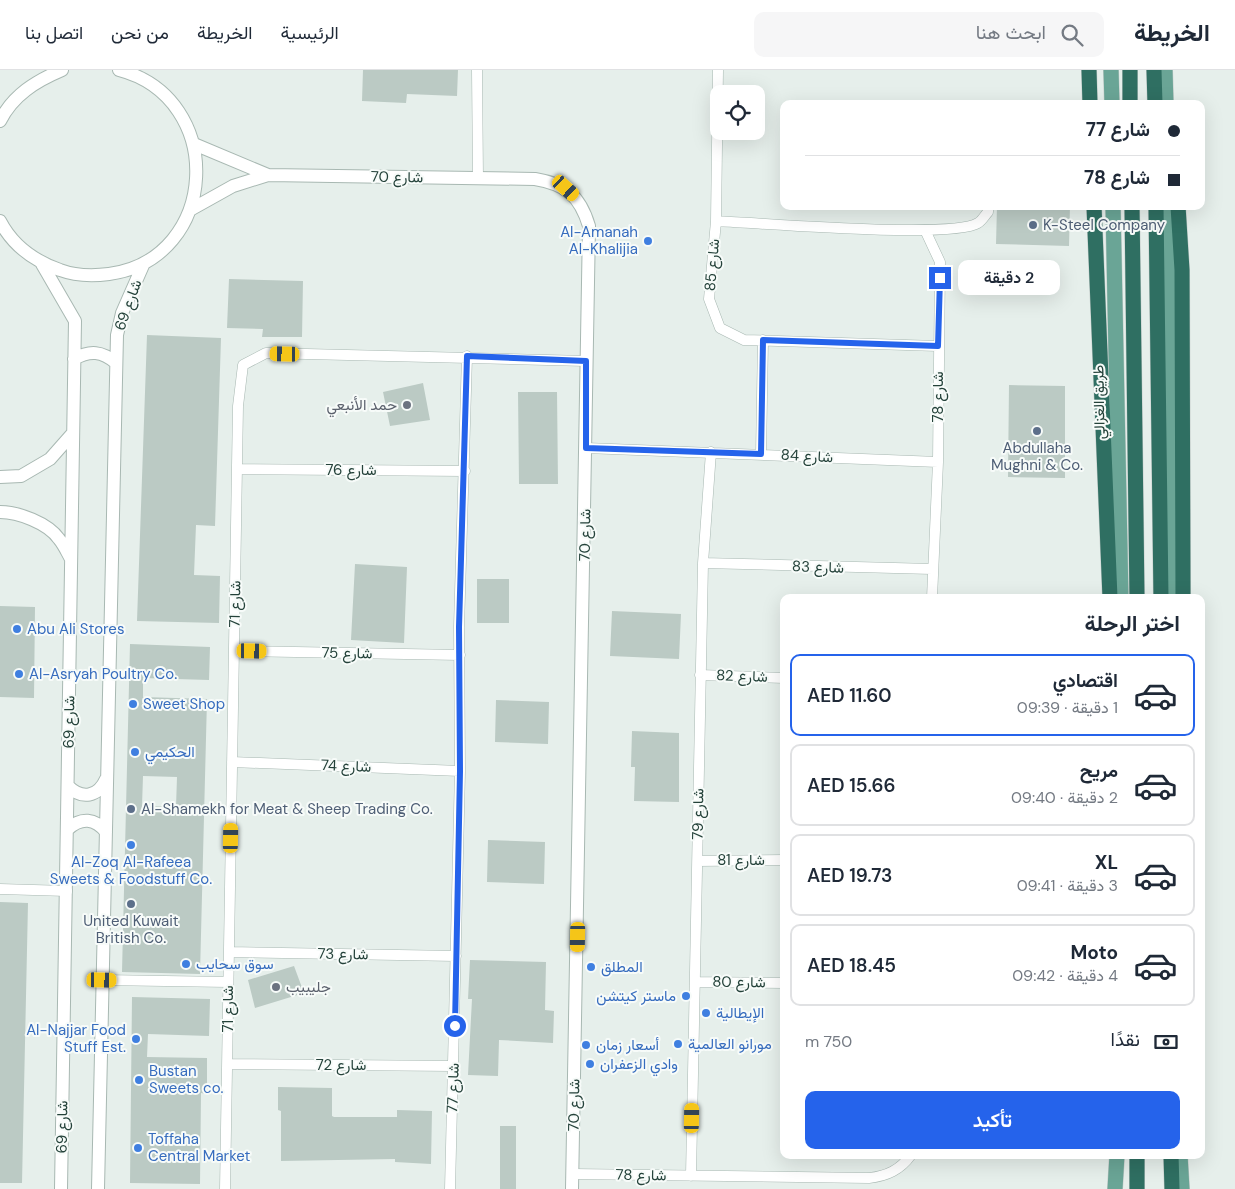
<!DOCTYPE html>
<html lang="ar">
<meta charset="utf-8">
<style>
body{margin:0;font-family:"DM Sans",Vazirmatn,sans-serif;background:#f6f6f7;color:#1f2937;direction:rtl;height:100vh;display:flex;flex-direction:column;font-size:19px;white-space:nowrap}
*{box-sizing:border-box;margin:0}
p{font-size:16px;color:#747a83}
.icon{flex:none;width:28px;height:28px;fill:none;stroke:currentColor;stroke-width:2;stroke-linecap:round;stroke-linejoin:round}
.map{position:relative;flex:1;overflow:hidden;direction:ltr}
.sheet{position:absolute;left:780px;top:524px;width:425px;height:565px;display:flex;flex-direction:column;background:#fff;border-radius:10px;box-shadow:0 5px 20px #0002;direction:rtl}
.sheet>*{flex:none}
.hud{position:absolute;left:780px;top:30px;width:425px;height:110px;border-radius:10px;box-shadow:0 5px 20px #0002;direction:rtl;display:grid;align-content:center;height:110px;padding:0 25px;background:#fff}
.tools{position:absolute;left:710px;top:15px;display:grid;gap:10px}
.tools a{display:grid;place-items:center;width:55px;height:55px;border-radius:10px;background:#fff;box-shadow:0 5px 20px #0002;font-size:25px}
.end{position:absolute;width:22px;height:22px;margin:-11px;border:6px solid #2563eb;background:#fff;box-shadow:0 0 0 2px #fff}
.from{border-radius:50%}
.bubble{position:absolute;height:35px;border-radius:10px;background:#fff;box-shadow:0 5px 20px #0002;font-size:16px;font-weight:600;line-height:35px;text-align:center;direction:rtl}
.car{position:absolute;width:15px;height:30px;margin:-15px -8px;border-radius:6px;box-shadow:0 0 4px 1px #0007;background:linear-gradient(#f5c518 24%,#345 0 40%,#f5c518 0 76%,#345 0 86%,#f5c518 0)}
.hud b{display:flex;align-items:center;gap:18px;height:48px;font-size:19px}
.hud b+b{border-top:1px solid #e0e1e3}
.hud i{width:12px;height:12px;background:#1f2937}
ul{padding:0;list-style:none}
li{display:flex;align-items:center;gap:15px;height:82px;margin:0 10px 8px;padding:0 15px;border:2px solid #e0e1e3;border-radius:10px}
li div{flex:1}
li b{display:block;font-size:19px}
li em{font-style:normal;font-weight:600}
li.active{border-color:#2563eb}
li>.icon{width:45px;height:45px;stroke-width:1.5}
h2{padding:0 25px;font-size:22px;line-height:60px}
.pay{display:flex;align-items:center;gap:12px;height:55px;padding:0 25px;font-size:19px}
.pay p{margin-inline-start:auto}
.primary-button{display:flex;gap:10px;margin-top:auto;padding:10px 25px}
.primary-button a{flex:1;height:58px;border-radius:10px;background:#2563eb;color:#fff;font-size:20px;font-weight:600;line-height:58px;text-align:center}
header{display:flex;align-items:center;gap:30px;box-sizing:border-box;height:70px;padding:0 25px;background:#fff;border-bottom:1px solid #e0e1e3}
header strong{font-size:24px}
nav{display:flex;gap:28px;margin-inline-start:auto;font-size:18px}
.search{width:350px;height:45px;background:#f6f6f7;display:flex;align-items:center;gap:12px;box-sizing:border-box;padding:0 18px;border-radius:10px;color:#747a83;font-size:19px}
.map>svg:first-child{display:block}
.building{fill:#bbcac4;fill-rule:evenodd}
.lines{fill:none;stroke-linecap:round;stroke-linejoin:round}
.minor-casing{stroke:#a8b8b2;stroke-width:11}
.tertiary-casing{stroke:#a8b8b2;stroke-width:14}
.primary-casing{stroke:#c2cac8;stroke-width:16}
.motorway-casing{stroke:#c2cac8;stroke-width:16}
.minor{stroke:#fff;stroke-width:10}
.tertiary{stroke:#fff;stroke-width:12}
.primary{stroke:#6aa596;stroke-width:15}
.motorway{stroke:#2f6f62;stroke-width:15}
.route{stroke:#2563eb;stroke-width:6}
.service-dot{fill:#5c6f8a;stroke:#f7fbf9;stroke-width:2}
.shop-dot{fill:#3f7fe0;stroke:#f7fbf9;stroke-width:2}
.worship-dot{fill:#6b7280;stroke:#f7fbf9;stroke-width:2}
.labels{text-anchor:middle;stroke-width:4;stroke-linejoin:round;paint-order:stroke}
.street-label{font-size:15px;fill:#24423a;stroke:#f7fbf9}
.service-label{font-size:15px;fill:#4e5e75;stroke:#f7fbf9;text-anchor:start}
.shop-label{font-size:15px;fill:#366cbe;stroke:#f7fbf9;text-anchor:start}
.worship-label{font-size:15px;fill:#5b616d;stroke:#f7fbf9;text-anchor:end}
</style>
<header>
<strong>الخريطة</strong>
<div class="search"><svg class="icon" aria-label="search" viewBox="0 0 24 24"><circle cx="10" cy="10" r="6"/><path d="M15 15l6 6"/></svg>ابحث هنا</div>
<nav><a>الرئيسية</a><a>الخريطة</a><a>من نحن</a><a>اتصل بنا</a></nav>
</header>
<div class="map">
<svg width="1235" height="1119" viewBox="0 0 1235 1119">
<rect width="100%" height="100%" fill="#e6efeb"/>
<!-- building -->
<path class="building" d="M363,0h95l-1,26 -50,-2 -1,9 -44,-2z
M997,136h73l-1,40 -73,-2z
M229,209l74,2 -1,56h-40l1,-8 -36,-1z
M147,265l74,3 -6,188 -19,-1 -2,50 26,1 -1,47 -82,-2z
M423,313l7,37 -40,6 -7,-34z
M1009,315l56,1v92l-57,-1z
M518,322h39l1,92h-39z
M355,494l52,3 -3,76 -53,-3z
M477,509h32v44h-32z
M0,536l35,1 -1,91 -34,-1z
M612,541l69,3 -2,45 -69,-3z
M130,574l80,3 -1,33 -66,-2v19l64,2 -7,275 -78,-2zM143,706l34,1 -1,30 -34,-1z
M496,630l53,2 -1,42 -53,-2z
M632,661l47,2v69l-45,-1 1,-34h-4z
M488,770l57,2 -1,42 -57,-2z
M0,832l28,1 -6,280h-22z
M470,890l76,2 -1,48 9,1 -1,32 -54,-3 -1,36 -30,-1 4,-76h-4z
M294,896l10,27 -49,15 -7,-28z
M132,927l78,2 -1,37 -61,-2 -1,23 60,1v36l-6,-1 -1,91 -70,-1z
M278,1017l54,1v28l2,1h63v-7l35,1 -1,53 -36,-2v-3l-114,2v-50l-3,-1z
M500,1056h16v63h-16z"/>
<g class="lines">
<defs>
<path id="minor" d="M477,0l1,108
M718,0l-2,151 -7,78 11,29 24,12 194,6
M716,151c41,2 237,18 262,2 4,-2 7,-8 10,-11v-6
M925,160l15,32 -2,200 -6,136
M586,378l352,14
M761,384l2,-114
M237,399l228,2
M703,493l229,6
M234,581l226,4
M700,605l84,3
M232,692l228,9
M698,791l86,-1
M0,819l67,2
M229,882l227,4
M102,910l126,2
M695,912l89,1
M229,994l225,2
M573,1104l296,4c18,-2 31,-8 42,-23
M691,1106l12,-613 8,-111
M225,1119l13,-783 5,-41 23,-12 320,8
M450,1119l10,-418 -1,-144 8,-271"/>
<path id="tertiary" d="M0,51c13,-26 36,-40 62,-51
M194,74l74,31
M190,140l43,-24 35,-11 267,4c31,5 45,17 54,47l-17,963
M0,151c13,25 34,40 60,49 16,6 33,6 49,4 111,-15 118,-176 10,-204
M42,194l33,57 -14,868
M74,289c16,-9 28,-8 42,4
M0,407l21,-1 29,-17 23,-26
M0,442c18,0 48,11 59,27 5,6 8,13 12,20
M68,716c14,14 30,11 38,-7
M68,759c13,-12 27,-11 38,3
M98,1119l19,-854 5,-22 22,-50"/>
<path id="primary" d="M1111,0l1,34
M1165,0l1,34
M1113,136l8,392
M1167,136l3,392
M1180,1085l2,34
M1115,1119l2,-34"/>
<path id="motorway" d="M1089,0l1,34
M1130,0v34
M1154,0l1,34
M1094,136l16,392
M1132,136l5,392
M1156,136l5,392
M1178,136l4,64 1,328
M1171,1085l1,34
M1137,1119v-34"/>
</defs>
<!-- minor casing -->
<use href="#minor" class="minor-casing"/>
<!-- tertiary casing -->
<use href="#tertiary" class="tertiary-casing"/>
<!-- primary casing -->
<use href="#primary" class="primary-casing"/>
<!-- motorway casing -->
<use href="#motorway" class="motorway-casing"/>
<!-- minor -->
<use href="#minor" class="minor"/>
<!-- tertiary -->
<use href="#tertiary" class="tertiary"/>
<!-- primary -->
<use href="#primary" class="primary"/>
<!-- motorway -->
<use href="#motorway" class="motorway"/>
</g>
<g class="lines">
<!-- route -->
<path class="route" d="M455,956l5,-255 -1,-144 8,-271 119,5v87l175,6 2,-114 175,6 2,-68"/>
</g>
<!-- markers -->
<g class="service-dot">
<circle cx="1033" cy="155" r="5"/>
<circle cx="1037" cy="361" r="5"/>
<circle cx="131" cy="739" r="5"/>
<circle cx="131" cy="834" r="5"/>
</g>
<g class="shop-dot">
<circle cx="648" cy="171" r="5"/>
<circle cx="17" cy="559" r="5"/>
<circle cx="19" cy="604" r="5"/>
<circle cx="133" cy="634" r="5"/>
<circle cx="135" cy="682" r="5"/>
<circle cx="131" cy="775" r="5"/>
<circle cx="186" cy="894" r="5"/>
<circle cx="591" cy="897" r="5"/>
<circle cx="686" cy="926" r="5"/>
<circle cx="706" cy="943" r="5"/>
<circle cx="136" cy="969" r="5"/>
<circle cx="678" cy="974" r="5"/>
<circle cx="586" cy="975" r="5"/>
<circle cx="590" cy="994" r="5"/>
<circle cx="139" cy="1010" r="5"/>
<circle cx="138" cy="1078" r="5"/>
</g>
<g class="worship-dot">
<circle cx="407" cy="335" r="5"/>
<circle cx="276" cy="917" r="5"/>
</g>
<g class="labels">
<!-- street labels -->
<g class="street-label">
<text transform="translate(397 107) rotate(1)" y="5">شارع 70</text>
<text transform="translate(712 195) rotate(-85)" y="5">شارع 85</text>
<text transform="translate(128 235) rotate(-70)" y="5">شارع 69</text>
<text transform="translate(938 327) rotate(-90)" y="5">شارع 78</text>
<text transform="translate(1099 332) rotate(-91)" y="5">طريق الغزالي</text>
<text transform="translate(807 386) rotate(3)" y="5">شارع 84</text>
<text x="351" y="405">شارع 76</text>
<text transform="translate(585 465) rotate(-89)" y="5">شارع 70</text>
<text transform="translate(818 497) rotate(2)" y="5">شارع 83</text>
<text transform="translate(235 534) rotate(-89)" y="5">شارع 71</text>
<text transform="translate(347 583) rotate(1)" y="5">شارع 75</text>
<text transform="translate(742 606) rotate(2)" y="5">شارع 82</text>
<text transform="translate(69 652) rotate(-89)" y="5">شارع 69</text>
<text transform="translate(346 696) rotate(2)" y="5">شارع 74</text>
<text transform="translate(698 744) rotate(-89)" y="5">شارع 79</text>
<text x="741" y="795">شارع 81</text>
<text transform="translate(343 884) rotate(1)" y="5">شارع 73</text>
<text transform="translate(739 912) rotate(1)" y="5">شارع 80</text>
<text transform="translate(228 939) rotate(-90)" y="5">شارع 71</text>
<text x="341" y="1000">شارع 72</text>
<text transform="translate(453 1018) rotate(-88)" y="5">شارع 77</text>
<text transform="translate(574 1035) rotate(-89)" y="5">شارع 70</text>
<text transform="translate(62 1057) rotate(-89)" y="5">شارع 69</text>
<text transform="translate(641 1105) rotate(1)" y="5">شارع 78</text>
</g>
<!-- service labels -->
<g class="service-label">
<text x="1043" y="160">K-Steel Company</text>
<text x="1037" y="383" text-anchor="middle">Abdullaha<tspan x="1037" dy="17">Mughni &amp; Co.</tspan></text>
<text x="141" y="744">Al-Shamekh for Meat &amp; Sheep Trading Co.</text>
<text x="131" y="856" text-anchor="middle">United Kuwait<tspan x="131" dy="17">British Co.</tspan></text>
</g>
<!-- shop labels -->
<g class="shop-label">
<text x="638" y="167" text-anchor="end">Al-Amanah<tspan x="638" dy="17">Al-Khalijia</tspan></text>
<text x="27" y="564">Abu Ali Stores</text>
<text x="29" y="609">Al-Asryah Poultry Co.</text>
<text x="143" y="639">Sweet Shop</text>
<text x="145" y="687">الحكيمي</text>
<text x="131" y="797" text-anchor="middle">Al-Zoq Al-Rafeea<tspan x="131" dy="17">Sweets &amp; Foodstuff Co.</tspan></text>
<text x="196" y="899">سوق سحايب</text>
<text x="601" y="902">المطلق</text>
<text x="676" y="931" text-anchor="end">ماستر كيتشن</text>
<text x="716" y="948">الإيطالية</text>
<text x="126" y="965" text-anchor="end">Al-Najjar Food<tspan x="126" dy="17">Stuff Est.</tspan></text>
<text x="688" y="979">مورانو العالمية</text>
<text x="596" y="980">أسعار زمان</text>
<text x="600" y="999">وادي الزعفران</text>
<text x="149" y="1006">Bustan<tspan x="149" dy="17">Sweets co.</tspan></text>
<text x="148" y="1074">Toffaha<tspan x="148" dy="17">Central Market</tspan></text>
</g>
<!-- worship labels -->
<g class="worship-label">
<text x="397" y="340">حمد الأنبعي</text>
<text x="286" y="922" text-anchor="start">جليبيب</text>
</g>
</g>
</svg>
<div class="tools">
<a><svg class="icon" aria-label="locate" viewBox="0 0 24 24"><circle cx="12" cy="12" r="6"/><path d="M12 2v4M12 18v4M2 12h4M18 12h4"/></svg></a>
</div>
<i class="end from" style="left:455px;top:956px"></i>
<i class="end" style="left:940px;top:208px"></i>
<div class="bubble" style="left:958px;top:190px;width:102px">2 دقيقة</div>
<i class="car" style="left:566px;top:118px;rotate:132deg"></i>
<i class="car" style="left:285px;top:284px;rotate:271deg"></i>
<i class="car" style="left:252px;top:581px;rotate:91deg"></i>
<i class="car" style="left:231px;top:768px;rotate:1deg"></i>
<i class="car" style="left:578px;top:867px;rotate:181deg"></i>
<i class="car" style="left:102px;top:910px;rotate:91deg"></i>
<i class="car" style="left:692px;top:1048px;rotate:1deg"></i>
<div class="hud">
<b><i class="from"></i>شارع 77</b>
<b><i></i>شارع 78</b>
</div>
<section class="sheet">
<h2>اختر الرحلة</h2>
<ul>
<li class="active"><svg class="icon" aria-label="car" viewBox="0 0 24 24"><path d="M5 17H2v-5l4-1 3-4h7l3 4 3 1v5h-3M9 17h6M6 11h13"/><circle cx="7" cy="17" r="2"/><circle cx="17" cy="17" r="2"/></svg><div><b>اقتصادي</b><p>1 دقيقة · 09:39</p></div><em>AED 11.60</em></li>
<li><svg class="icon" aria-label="car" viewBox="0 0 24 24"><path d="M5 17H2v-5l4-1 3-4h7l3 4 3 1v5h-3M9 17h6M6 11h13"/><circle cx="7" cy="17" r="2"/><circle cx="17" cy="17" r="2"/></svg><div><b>مريح</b><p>2 دقيقة · 09:40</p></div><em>AED 15.66</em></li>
<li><svg class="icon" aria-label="car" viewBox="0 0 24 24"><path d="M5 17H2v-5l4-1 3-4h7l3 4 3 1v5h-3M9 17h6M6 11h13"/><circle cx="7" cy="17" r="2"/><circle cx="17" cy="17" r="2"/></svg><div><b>XL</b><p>3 دقيقة · 09:41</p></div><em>AED 19.73</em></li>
<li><svg class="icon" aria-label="car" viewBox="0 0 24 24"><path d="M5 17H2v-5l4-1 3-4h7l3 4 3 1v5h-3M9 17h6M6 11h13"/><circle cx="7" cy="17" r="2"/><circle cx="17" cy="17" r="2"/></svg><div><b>Moto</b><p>4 دقيقة · 09:42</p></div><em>AED 18.45</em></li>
</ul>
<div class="pay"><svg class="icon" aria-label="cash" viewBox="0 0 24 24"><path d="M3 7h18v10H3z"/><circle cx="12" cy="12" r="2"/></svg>نقدًا<p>750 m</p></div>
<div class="primary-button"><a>تأكيد</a></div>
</section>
</div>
